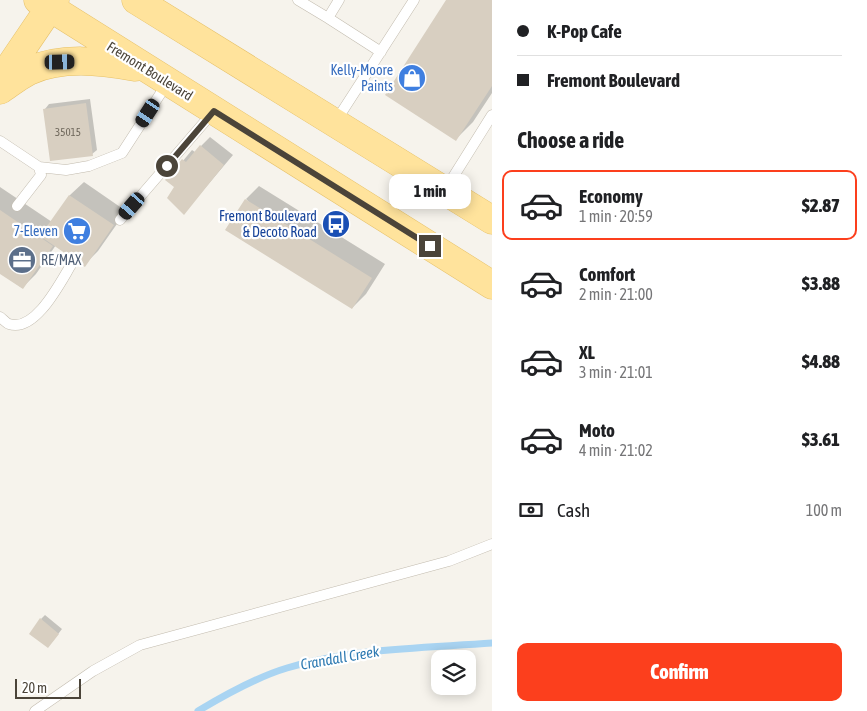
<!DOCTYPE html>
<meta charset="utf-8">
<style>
body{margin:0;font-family:"Asap Condensed",sans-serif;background:#f6f6f6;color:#202124;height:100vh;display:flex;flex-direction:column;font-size:19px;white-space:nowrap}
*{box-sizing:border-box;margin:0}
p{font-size:16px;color:#757577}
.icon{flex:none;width:28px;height:28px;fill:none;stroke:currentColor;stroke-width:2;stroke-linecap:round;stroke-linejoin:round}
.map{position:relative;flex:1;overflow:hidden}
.side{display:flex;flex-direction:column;background:#fff;width:375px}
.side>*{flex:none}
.guide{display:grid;align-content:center;height:110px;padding:0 25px;background:#fff}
.buttons{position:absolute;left:431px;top:650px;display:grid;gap:10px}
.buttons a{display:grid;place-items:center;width:45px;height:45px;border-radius:10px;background:#fff;box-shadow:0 2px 12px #0003;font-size:25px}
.scale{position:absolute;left:15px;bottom:12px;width:66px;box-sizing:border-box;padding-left:5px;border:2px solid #4b4439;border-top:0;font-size:14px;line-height:18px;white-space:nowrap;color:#4b4439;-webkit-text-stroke:4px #fff;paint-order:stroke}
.end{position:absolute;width:22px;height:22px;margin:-11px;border:6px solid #4b4439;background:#fff;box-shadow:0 0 0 2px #fff}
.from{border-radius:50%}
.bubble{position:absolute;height:35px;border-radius:10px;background:#fff;box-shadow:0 2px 12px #0003;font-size:16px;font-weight:800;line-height:35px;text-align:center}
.car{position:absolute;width:15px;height:30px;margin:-15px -8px;border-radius:6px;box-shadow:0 0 4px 1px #0007;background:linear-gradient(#222 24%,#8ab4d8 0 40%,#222 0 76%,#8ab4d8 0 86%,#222 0)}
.guide b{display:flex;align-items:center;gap:18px;height:48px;font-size:19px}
.guide b+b{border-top:1px solid #e0e0e0}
.guide i{width:12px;height:12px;background:#202124}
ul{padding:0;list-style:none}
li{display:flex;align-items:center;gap:15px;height:70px;margin:0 10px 8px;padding:0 15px;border:2px solid transparent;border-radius:10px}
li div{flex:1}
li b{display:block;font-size:19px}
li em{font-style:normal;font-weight:800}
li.selected{border-color:#fc3f1d}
li>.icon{width:45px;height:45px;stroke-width:1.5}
h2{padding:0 25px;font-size:22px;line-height:60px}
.pay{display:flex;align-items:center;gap:12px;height:55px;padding:0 25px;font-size:19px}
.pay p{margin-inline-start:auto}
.primary-button{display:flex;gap:10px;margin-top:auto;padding:10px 25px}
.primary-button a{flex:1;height:58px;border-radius:10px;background:#fc3f1d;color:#fff;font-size:20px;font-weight:800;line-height:58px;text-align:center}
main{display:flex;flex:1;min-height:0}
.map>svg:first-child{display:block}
.shadow{fill:#0003}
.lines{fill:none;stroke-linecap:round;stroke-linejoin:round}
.stream{stroke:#a9d4f2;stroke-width:7}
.building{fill:#d8cfc1}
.service-casing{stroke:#c2bbae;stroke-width:11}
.primary-casing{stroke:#e6c16a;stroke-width:29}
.service{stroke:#fff;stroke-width:10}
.primary{stroke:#ffe39c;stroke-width:28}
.route{stroke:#4b4439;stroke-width:6}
.labels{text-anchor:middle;stroke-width:4.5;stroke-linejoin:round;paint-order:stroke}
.number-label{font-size:11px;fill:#6e675b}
.shop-label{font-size:14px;fill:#366cbe;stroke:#fff;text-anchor:end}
.street-label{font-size:14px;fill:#4b4439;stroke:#fff}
.transit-label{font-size:14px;fill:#164399;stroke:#fff;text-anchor:end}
.service-label{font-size:14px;fill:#4e5e75;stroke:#fff;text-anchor:start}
.water-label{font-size:15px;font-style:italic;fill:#2e7ab2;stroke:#fff}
</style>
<main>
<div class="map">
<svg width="492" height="711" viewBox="0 0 492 711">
<rect width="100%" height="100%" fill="#f6f3ec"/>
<!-- shadow -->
<path class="shadow" d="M448,0h44v93l-19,29 -17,17z
M90,99l7,51 -5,4 -47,-45 4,-5z
M210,137l23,18 -49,58 -9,-26 -8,-7 25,-30 3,2z
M84,182l42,29 -28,40 -14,14 -28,-20 -20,29 -14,14 -22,-16v-85l52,35 18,-27z
M259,186l126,78 -19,30 -14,14 -106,-109z
M45,615l17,14 -10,13 -11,-23z"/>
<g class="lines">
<!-- stream -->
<path class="stream" d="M198,711c25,-15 62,-35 89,-43 66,-20 137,-20 205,-25"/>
</g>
<!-- building -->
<path class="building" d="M446,0h46v86l-36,55 -71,-46z
M86,103l7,53 -43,5 -7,-52z
M200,145l24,20 -40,50 -17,-17 7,-11 -9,-7 17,-21 4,3z
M69,195l45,30 -29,42 -45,-31z
M245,199l127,79 -20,31 -127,-79z
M0,210l53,36 -30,43 -23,-15z
M40,618l19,16 -11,14 -19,-14z"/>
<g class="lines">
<defs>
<path id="service" d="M298,0l30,18
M339,0l-11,18 53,34
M336,121l78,-121
M0,141l39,26 2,8 -24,31
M39,167l27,3 23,-4 33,-13 46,-71
M445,190l47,-75
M120,220l94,-109
M0,317c3,2 6,6 9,7 26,9 51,-41 62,-59
M35,711l58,-40 47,-26 309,-84 43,-17"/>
<path id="primary" d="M38,0l454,285
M136,0l356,220
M0,81l55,-81
M0,90c9,-6 19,-14 29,-19 33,-15 72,-10 106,-4"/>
</defs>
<!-- service casing -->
<use href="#service" class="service-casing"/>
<!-- primary casing -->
<use href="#primary" class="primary-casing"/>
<!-- service -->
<use href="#service" class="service"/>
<!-- primary -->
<use href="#primary" class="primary"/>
</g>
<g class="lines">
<!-- route -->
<path class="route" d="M167,166l47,-55 216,135"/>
</g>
<!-- icons -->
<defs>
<symbol id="shop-disc" viewBox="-11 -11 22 22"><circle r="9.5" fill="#3f7fe0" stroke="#fff"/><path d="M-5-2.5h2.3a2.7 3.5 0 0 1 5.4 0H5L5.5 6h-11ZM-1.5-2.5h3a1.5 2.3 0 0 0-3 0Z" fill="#fff"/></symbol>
<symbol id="bus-disc" viewBox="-11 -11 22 22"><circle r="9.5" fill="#1a4fb4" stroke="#fff"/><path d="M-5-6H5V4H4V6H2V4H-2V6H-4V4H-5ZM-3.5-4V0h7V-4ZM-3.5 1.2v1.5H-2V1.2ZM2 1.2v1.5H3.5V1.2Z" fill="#fff"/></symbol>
<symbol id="supermarket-disc" viewBox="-11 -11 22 22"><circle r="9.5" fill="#3f7fe0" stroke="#fff"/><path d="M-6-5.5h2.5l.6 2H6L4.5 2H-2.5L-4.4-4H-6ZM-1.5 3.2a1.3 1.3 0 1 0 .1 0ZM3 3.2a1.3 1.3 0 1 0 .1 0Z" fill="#fff"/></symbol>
<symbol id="office-disc" viewBox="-11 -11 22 22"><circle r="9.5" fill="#5c6f8a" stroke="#fff"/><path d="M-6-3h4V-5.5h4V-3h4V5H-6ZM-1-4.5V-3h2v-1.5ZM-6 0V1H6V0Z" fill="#fff"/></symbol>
</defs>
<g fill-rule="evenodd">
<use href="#shop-disc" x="396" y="62" width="32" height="32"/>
<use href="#bus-disc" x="320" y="208" width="32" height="32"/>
<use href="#supermarket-disc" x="61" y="215" width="32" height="32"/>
<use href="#office-disc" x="6" y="244" width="32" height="32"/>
</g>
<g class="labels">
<!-- number labels -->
<g class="number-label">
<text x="68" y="136">35015</text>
</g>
<!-- shop labels -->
<g class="shop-label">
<text x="393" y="75">Kelly-Moore<tspan x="393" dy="16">Paints</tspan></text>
<text x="58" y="236">7-Eleven</text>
</g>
<!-- street labels -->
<g class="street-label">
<text transform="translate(150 71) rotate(32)" y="5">Fremont Boulevard</text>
</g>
<!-- transit labels -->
<g class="transit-label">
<text x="317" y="221">Fremont Boulevard<tspan x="317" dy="16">&amp; Decoto Road</tspan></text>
</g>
<!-- service labels -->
<g class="service-label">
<text x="41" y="265">RE/MAX</text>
</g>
<!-- water labels -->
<g class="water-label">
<text transform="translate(340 658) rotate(-10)" y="5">Crandall Creek</text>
</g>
</g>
</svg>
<div class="buttons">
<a><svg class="icon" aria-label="layers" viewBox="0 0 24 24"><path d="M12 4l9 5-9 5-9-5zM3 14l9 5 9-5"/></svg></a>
</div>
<div class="scale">20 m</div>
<i class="end from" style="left:167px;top:166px"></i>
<i class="end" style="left:430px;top:246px"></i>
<div class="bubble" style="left:389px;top:174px;width:82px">1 min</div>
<i class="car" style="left:60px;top:62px;rotate:89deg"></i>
<i class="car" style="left:148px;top:113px;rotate:213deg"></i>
<i class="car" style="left:132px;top:206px;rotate:221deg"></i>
</div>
<section class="side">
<div class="guide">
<b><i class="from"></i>K-Pop Cafe</b>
<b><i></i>Fremont Boulevard</b>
</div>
<h2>Choose a ride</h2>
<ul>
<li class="selected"><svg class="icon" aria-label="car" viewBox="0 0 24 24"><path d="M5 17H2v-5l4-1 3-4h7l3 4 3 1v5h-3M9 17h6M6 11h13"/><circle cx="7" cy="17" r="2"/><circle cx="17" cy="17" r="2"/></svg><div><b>Economy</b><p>1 min · 20:59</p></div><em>$2.87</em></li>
<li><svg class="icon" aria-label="car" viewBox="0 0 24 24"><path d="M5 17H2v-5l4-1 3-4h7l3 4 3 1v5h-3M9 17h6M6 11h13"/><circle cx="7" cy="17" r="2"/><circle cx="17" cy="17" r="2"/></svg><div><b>Comfort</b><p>2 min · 21:00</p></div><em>$3.88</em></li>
<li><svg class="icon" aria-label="car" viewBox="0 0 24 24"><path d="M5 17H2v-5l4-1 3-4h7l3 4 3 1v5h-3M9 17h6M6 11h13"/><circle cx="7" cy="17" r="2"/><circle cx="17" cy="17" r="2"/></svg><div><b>XL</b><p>3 min · 21:01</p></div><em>$4.88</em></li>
<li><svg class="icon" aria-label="car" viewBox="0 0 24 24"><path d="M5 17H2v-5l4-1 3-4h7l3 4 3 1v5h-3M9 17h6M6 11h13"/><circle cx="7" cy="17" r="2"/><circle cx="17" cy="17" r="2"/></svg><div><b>Moto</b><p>4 min · 21:02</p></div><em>$3.61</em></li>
</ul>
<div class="pay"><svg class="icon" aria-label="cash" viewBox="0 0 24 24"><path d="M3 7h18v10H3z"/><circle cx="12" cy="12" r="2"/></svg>Cash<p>100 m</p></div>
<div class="primary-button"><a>Confirm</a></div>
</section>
</main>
